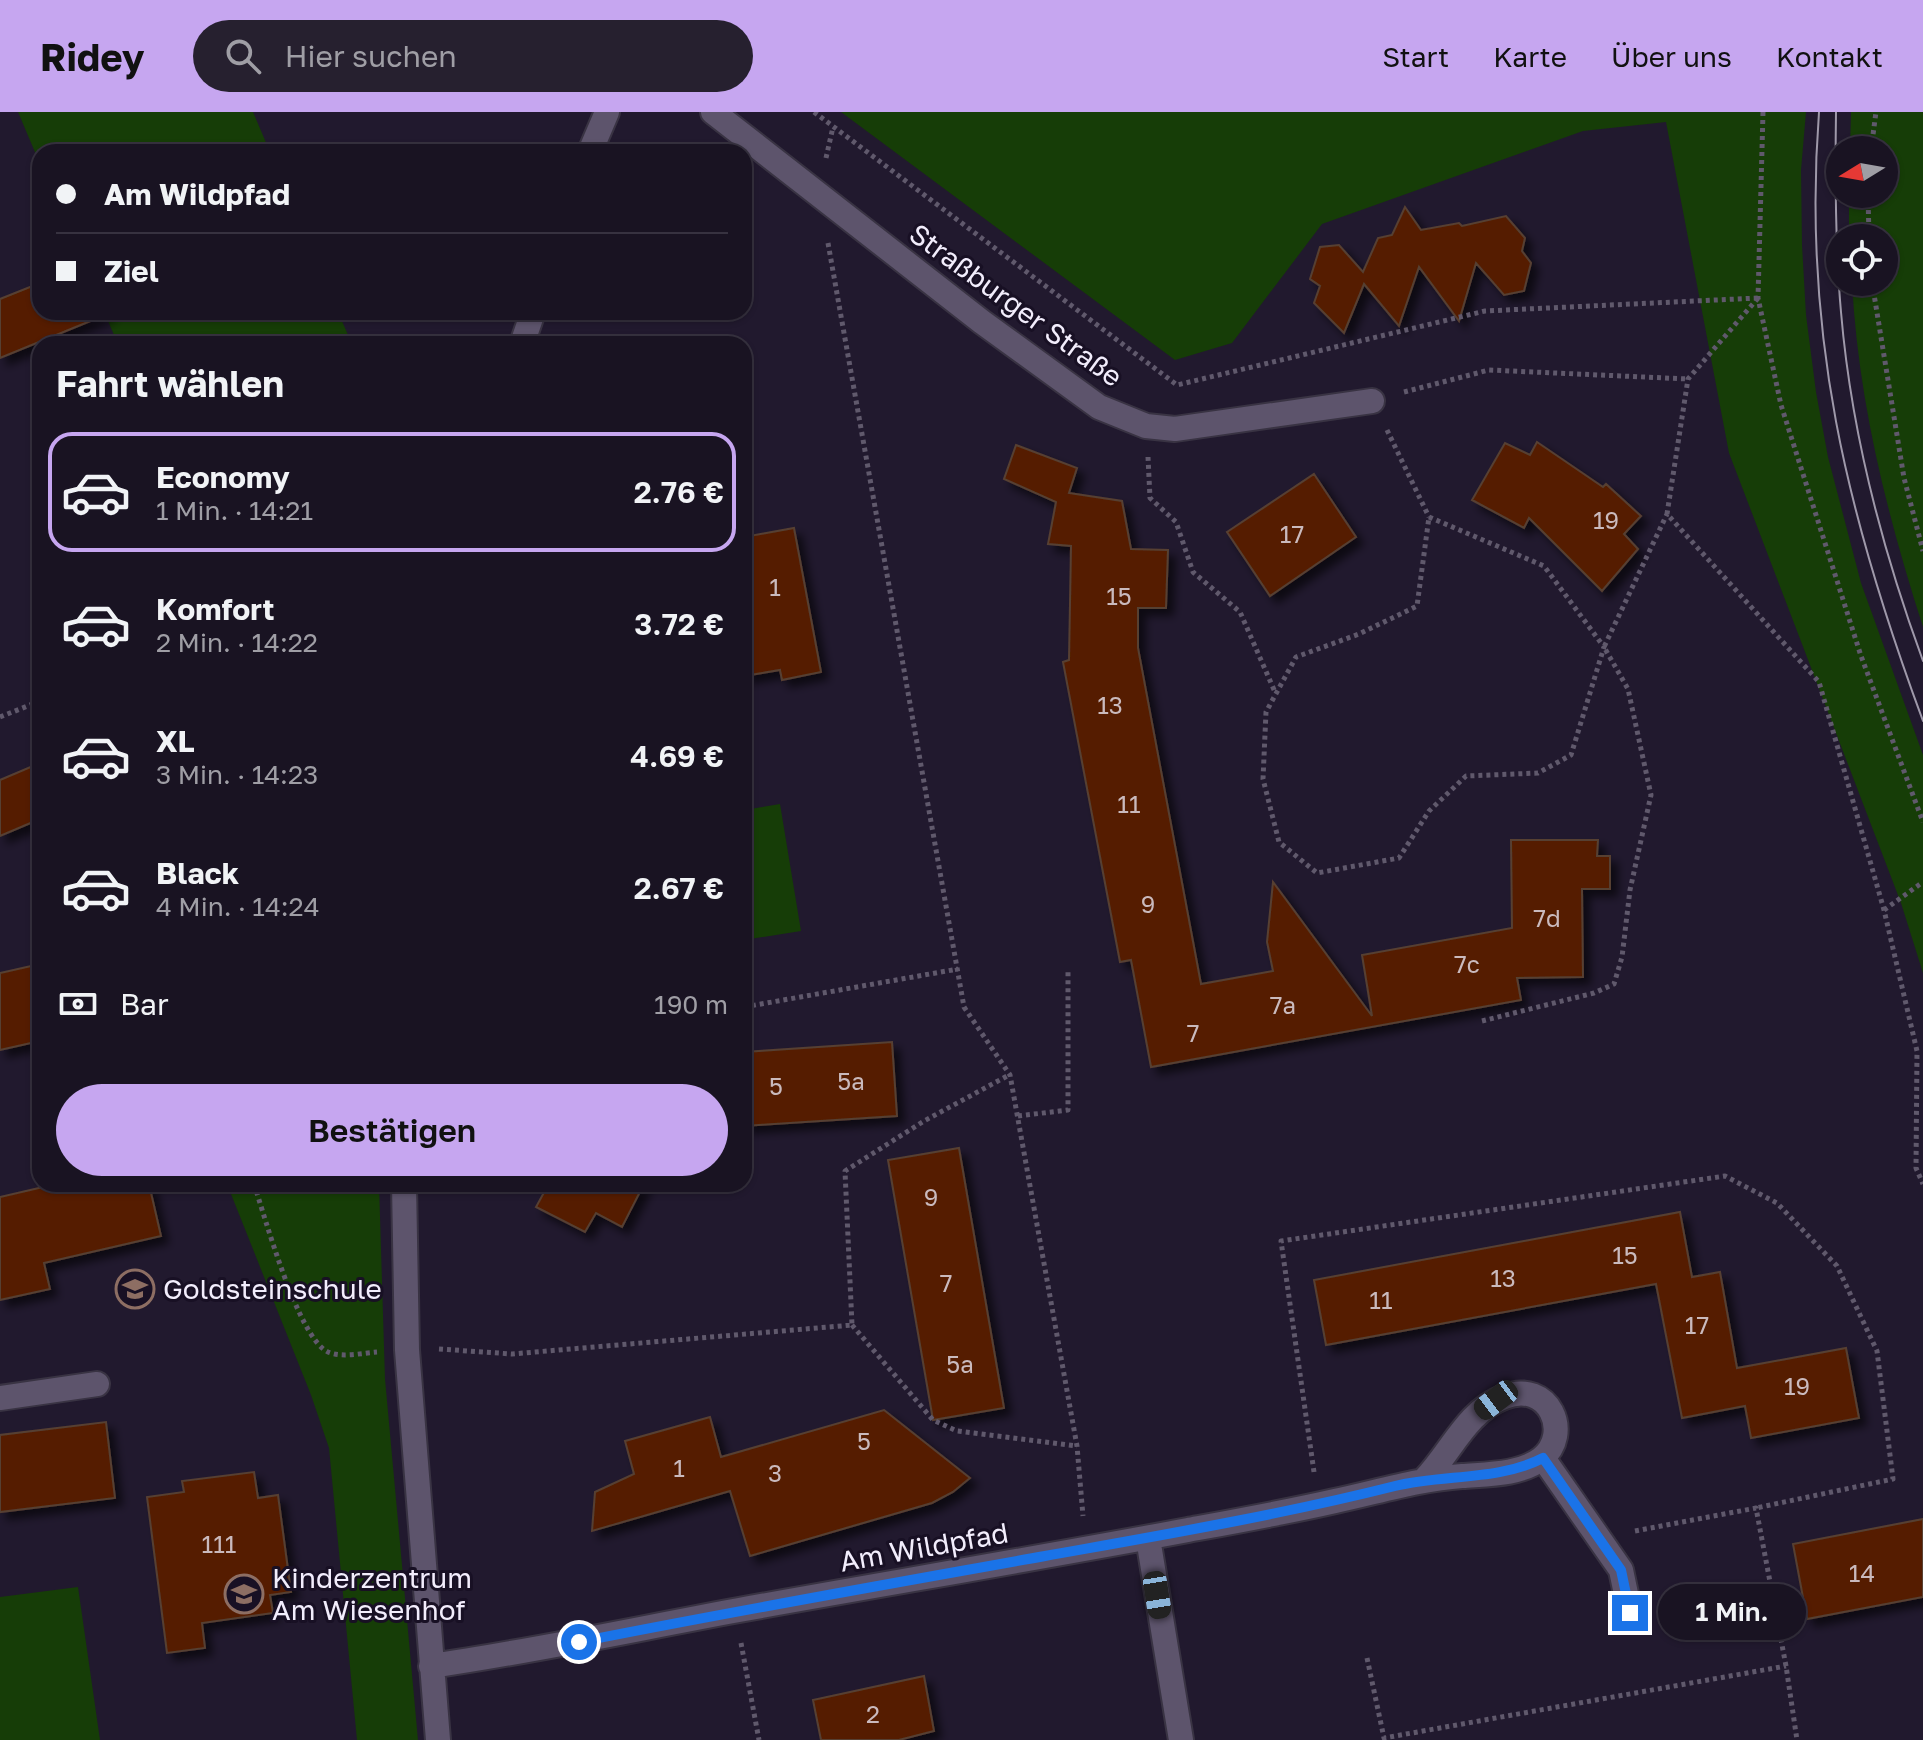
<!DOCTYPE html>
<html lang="de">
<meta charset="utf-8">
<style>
body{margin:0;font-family:"Golos Text",sans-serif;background:#26202f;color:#f1f3f6;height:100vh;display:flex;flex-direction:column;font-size:30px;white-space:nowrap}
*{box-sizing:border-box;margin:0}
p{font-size:26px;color:#9f9ea5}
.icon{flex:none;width:44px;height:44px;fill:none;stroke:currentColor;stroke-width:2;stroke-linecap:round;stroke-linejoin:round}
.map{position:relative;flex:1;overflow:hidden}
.sheet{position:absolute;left:32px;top:224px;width:720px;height:856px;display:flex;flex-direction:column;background:#191322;border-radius:24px;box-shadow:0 2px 6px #0004,0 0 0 2px #373240}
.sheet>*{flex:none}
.hud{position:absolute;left:32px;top:32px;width:720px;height:176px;border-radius:24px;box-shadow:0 2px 6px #0004,0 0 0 2px #373240;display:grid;align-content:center;height:176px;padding:0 24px;background:#191322}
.needle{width:52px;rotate:259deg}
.tools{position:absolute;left:1826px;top:24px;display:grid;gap:16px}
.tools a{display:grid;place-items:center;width:72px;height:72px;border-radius:50%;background:#191322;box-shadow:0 2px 6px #0004,0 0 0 2px #373240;font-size:40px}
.end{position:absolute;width:36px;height:36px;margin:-18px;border:10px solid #1a73e8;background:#fff;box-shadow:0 0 0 4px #fff}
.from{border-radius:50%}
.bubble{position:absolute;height:56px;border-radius:28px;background:#191322;box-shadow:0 2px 6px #0004,0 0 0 2px #373240;font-size:26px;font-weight:600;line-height:56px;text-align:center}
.car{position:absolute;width:24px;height:48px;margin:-24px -12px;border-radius:10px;box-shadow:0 0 6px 2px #0007;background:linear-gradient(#222 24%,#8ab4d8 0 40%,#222 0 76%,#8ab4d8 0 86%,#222 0)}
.hud b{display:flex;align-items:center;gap:28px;height:76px;font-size:30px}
.hud b+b{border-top:2px solid #373240}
.hud i{width:20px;height:20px;background:#f1f3f6}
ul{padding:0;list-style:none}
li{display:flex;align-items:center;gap:24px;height:120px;margin:0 16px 12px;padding:0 8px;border:4px solid transparent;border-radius:24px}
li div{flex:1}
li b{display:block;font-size:30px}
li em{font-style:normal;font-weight:600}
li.on{border-color:#c6a6f0}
li>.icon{width:72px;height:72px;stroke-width:1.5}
h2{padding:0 24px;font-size:36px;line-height:96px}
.pay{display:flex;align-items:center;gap:20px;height:88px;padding:0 24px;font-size:30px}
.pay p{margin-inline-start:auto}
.primary-button{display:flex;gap:16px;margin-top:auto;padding:16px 24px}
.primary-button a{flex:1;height:92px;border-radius:48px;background:#c6a6f0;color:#111;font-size:32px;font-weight:600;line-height:92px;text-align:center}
header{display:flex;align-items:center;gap:48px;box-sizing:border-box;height:112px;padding:0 40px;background:#c6a6f0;color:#111}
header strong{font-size:38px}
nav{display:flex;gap:44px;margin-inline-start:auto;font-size:28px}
.search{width:560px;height:72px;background:#26202f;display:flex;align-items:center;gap:20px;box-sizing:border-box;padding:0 28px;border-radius:44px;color:#9f9ea5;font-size:30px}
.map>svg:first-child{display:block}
.green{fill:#163d07}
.building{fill:#541f00;stroke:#573f33;stroke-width:2;filter:url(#shadow)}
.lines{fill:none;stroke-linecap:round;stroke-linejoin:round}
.lane-casing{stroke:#393343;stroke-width:28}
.street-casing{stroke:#393343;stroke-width:28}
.path{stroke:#60596c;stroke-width:5;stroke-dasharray:4 4;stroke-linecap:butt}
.lane{stroke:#5d546c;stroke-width:24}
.street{stroke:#5d546c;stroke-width:24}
.tram{stroke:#9f99aa;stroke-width:2}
.route{stroke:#1a73e8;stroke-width:10}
.labels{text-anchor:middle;stroke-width:6;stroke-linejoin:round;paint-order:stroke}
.number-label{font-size:24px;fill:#cababd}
.street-label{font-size:28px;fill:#f2edfc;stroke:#181024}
.poi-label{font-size:28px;fill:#f2edfc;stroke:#181024;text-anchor:start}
</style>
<header>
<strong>Ridey</strong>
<div class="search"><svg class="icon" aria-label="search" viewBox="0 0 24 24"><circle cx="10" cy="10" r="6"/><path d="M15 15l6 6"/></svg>Hier suchen</div>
<nav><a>Start</a><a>Karte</a><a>Über uns</a><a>Kontakt</a></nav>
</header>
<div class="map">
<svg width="1923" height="1628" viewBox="0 0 1923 1628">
<defs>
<filter id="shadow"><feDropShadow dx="7" dy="7" stdDeviation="4" flood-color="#0009"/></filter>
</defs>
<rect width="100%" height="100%" fill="#21192e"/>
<!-- green -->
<path class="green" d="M18,0h235l17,40h-230v12z
M841,0h965l-5,58 1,75 4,70 10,77 12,65 33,126 62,172v218l-22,-70 -172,-450 -63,-331 -83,9 -261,93 -90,119 -57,17z
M1851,0h72v515c-36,-112 -65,-227 -71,-345h32v-44h-35v-44h35v-44h-34z
M104,200h234l14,32h-234z
M780,692l21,127 -57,9v-130z
M227,1072h152l6,195 33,361h-61l-28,-292 -18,-53z
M78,1475l22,153h-100v-143z"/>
<!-- building -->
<path class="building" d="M1405,95l16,23 38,-7 3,3 44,-10 19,22 -3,13 9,12 -7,28 -20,4 -28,-32 -17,58 -40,-54 -20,59 -35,-42 -20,49 -30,-30 6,-17 -10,-7 10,-32 19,-2 24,27 15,-34 14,-3z
M40,171v29l70,1 -110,45v-59z
M1537,330l66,45 3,-3 35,32 -17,18 14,15 -36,42 -73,-73 -5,10 -52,-28 33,-57 25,12z
M1016,333l61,23 -8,25 53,8 9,48 37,1 -2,58h-28v40l63,336 72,-13 -6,-29 6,-60 99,134 -10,-61 150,-27 -1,-88h87l-1,16h13v33h-28l1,88 -66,1 4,22 -370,67 -20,-107 -11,2 -57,-300 6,-2 2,-114 -23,-2 8,-42 -52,-23z
M1314,362l42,63 -86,59 -43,-64z
M794,416l27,144 -39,8 -2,-10 -36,6v-139z
M40,651v56l-40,17v-56z
M40,852v77l-40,9v-77z
M892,930l5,74 -153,10v-74z
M959,1036l45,260 -71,12 -45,-260z
M56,1072h93l12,52 -117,27 6,26 -50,11v-103z
M541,1072h103l-22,43 -26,-14 -11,19 -49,-25 11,-20z
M1680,1100l12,65 28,-5 17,96 109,-20 13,70 -108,20 -6,-32 -63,12 -26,-134 -330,61 -12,-65z
M884,1298l86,68 -17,14 -21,11 -182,53 -20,-65 -138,40 3,-39 39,-18 -9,-33 85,-24 11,40z
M106,1310l9,76 -115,14v-77z
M254,1360l4,26 20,-3 13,97 -21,3 3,18 -71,10 3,25 -38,5 -20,-156 37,-5 -2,-11z
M1923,1407v78l-116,22 -14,-75z
M924,1564l10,55 -35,9h-78l-8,-40z"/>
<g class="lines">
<defs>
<path id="lane" d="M0,1286l97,-14
M1543,1346l78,112 9,43"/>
<path id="street" d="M713,0l269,210 117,85 47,19 29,3 197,-28
M590,40l17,-40
M522,232l11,-32
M404,1072l3,166 31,390
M1148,1426l33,202
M431,1554c104,-15 205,-37 308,-56 150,-27 300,-52 449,-80 49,-9 99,-18 147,-29 43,-9 83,-22 127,-25 25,-2 57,-1 79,-17 32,-25 8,-80 -37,-62 -37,14 -53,55 -79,82"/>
</defs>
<!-- lane casing -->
<use href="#lane" class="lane-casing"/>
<!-- street casing -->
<use href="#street" class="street-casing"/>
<!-- path -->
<path class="path" d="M814,0l363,273 308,-74 273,-13
M1763,0l-5,186 23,107 80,251 62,166
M1871,38l5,-38
M826,46l7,-31
M1868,82l1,44
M828,131l136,764 46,68 67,371 6,70
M1872,170l32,196 19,73
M1758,186l-70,81 -21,135 152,168 65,228 33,141 -1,117 7,16
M1404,280l85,-22 199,9
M1387,318l42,87
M1148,345l2,41 26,24 17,50 47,40 35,80
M1429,405l115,49 60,81 -33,108 -33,18 -72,3 -37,35 -30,47 -82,15 -38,-31 -16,-63 3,-67 30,-55 63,-23 58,-28z
M0,605l40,-16
M1884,798l39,-28
M744,895l214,-38
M1482,909l112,-28 20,-9 8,-27 8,-67 21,-95 -23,-106 -24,-42 63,-133
M1018,1004l50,-6v-139
M254,1072c11,33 44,154 74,168 14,6 34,1 49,0
M852,1213l81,95 24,11 120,15
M439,1237l73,5 340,-29 -7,-154 79,-50 85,-46
M1314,1360l-33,-231 444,-65 52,27 60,63 40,85 16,128 -137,29
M1635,1419l121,-23 30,158 11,74
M741,1531l18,97
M1367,1546l17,80 402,-72"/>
<!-- lane -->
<use href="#lane" class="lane"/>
<!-- street -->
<use href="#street" class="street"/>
<!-- tram -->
<path class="tram" d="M1819,0c-17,220 28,404 104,609
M1836,0c-1,67 -1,134 5,200 10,119 41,237 82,349"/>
</g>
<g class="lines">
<!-- route -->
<path class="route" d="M579,1530c155,-31 310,-58 466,-86 117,-21 235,-41 350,-70 49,-12 103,-5 148,-28l78,112 9,43"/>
</g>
<!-- icons -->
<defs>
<symbol id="school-ring" viewBox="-11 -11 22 22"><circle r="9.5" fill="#181024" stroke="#8d6e63" stroke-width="1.5"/><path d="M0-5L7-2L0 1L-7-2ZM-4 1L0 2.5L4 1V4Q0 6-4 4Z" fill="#8d6e63"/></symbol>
</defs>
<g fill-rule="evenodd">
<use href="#school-ring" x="113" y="1155" width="44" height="44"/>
<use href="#school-ring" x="222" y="1460" width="44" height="44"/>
</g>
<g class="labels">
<!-- number labels -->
<g class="number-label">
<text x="1606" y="417">19</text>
<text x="1292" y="431">17</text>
<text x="775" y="484">1</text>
<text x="1119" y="493">15</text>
<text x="1110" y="602">13</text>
<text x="1129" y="701">11</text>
<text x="1148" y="801">9</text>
<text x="1547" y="815">7d</text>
<text x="1467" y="861">7c</text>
<text x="1283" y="902">7a</text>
<text x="1193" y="930">7</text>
<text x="851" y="978">5a</text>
<text x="776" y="983">5</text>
<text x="931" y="1094">9</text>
<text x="1625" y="1152">15</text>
<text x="1503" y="1175">13</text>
<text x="946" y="1180">7</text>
<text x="1381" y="1197">11</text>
<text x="1697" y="1222">17</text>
<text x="960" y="1261">5a</text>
<text x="1797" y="1283">19</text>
<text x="864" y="1338">5</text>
<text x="679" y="1365">1</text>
<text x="775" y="1370">3</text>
<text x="219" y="1441">111</text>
<text x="1862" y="1470">14</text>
<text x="873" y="1611">2</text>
</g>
<!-- street labels -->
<g class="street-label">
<text transform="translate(1016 193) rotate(36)" y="10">Straßburger Straße</text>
<text transform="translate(924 1435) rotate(-10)" y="10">Am Wildpfad</text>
</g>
<!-- poi labels -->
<g class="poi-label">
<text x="163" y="1187">Goldsteinschule</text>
<text x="272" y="1476">Kinderzentrum<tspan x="272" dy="32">Am Wiesenhof</tspan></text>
</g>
</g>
</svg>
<div class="tools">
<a><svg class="needle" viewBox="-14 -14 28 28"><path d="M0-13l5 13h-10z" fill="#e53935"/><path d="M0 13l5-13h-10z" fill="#9f9ea5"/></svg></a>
<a><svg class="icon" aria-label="locate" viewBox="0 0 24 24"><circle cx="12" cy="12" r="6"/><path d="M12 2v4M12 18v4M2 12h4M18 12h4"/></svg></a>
</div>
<i class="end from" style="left:579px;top:1530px"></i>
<i class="end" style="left:1630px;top:1501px"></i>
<div class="bubble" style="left:1658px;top:1472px;width:148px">1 Min.</div>
<i class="car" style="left:1496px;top:1288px;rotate:233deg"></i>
<i class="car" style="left:1157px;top:1483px;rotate:171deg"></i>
<div class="hud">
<b><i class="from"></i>Am Wildpfad</b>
<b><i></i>Ziel</b>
</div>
<section class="sheet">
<h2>Fahrt wählen</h2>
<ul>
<li class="on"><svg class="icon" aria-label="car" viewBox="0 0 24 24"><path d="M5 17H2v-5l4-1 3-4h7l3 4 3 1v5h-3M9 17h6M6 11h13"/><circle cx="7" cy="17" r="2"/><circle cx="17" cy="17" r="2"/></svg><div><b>Economy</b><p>1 Min. · 14:21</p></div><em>2.76 €</em></li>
<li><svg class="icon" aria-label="car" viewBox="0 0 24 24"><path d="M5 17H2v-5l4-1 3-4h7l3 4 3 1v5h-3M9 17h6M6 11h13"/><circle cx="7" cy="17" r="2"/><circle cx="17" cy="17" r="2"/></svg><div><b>Komfort</b><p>2 Min. · 14:22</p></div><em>3.72 €</em></li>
<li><svg class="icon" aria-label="car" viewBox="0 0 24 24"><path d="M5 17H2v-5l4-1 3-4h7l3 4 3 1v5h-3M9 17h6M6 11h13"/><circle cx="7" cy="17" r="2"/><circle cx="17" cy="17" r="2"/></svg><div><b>XL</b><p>3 Min. · 14:23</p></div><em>4.69 €</em></li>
<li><svg class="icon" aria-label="car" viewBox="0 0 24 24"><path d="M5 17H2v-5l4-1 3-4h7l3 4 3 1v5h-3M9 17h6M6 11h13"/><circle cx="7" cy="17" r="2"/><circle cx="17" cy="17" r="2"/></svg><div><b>Black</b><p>4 Min. · 14:24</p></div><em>2.67 €</em></li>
</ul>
<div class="pay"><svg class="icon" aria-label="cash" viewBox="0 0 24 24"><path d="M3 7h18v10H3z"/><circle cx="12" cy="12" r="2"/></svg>Bar<p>190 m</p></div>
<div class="primary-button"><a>Bestätigen</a></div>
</section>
</div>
